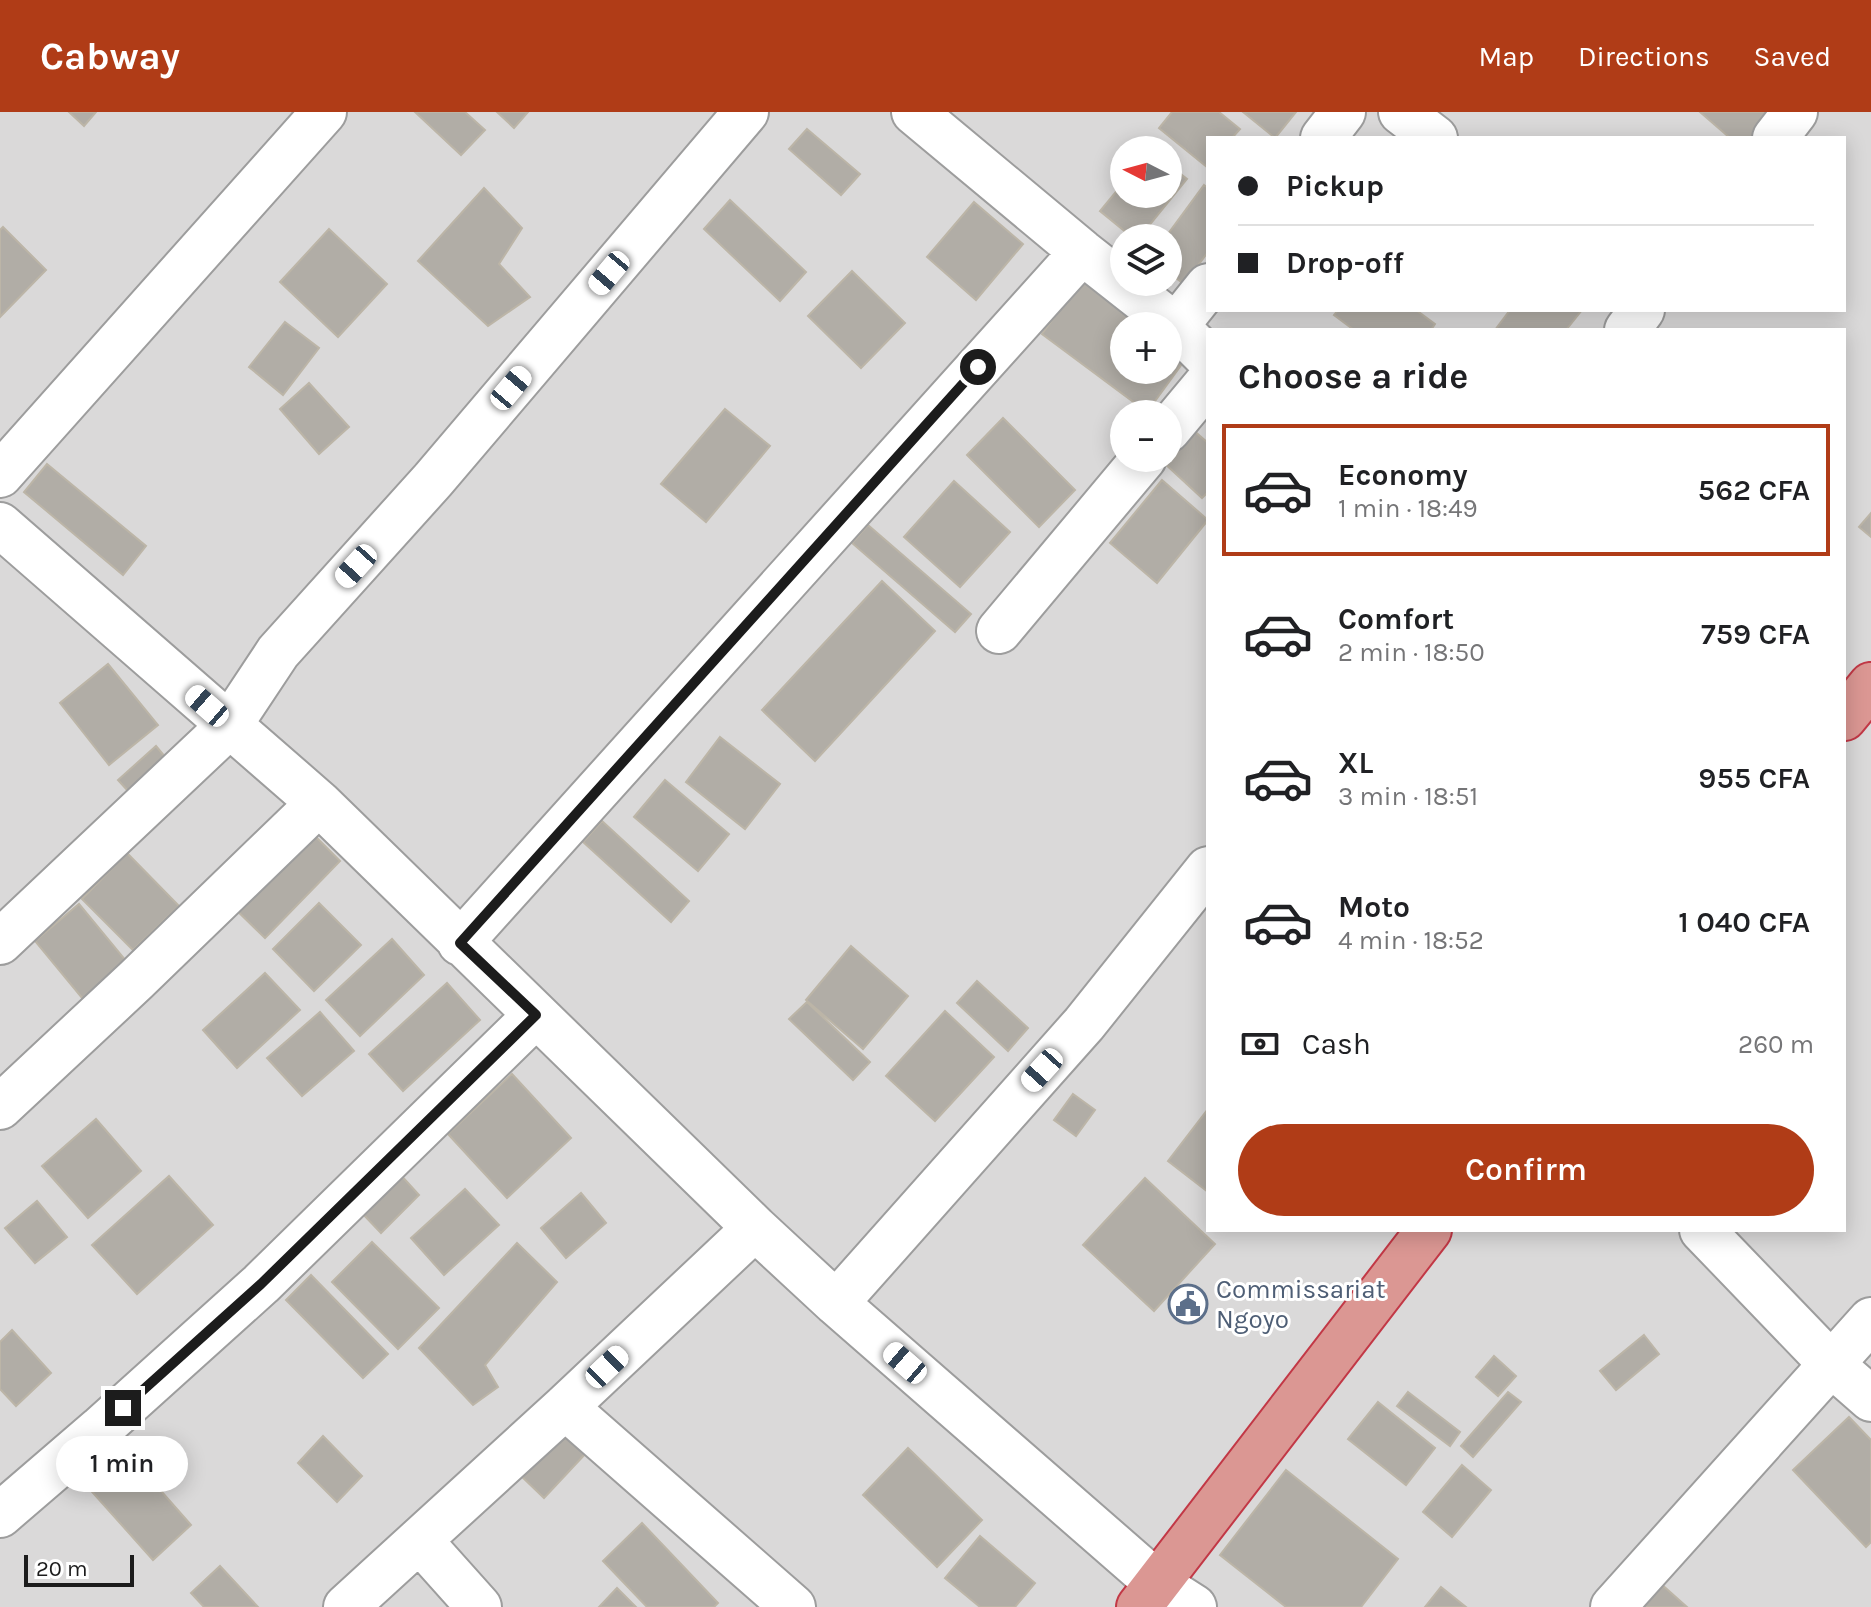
<!DOCTYPE html>
<meta charset="utf-8">
<style>
body{margin:0;font-family:Karla,sans-serif;background:#f6f6f6;color:#202124;height:100vh;display:flex;flex-direction:column;font-size:30px;white-space:nowrap}
*{box-sizing:border-box;margin:0}
p{font-size:26px;color:#757577}
.icon{flex:none;width:44px;height:44px;fill:none;stroke:currentColor;stroke-width:2;stroke-linecap:round;stroke-linejoin:round}
.map{position:relative;flex:1;overflow:hidden}
.panel{position:absolute;left:1206px;top:216px;width:640px;height:904px;display:flex;flex-direction:column;background:#fff;border-radius:0px;box-shadow:0 4px 20px #0003}
.panel>*{flex:none}
.top-card{position:absolute;left:1206px;top:24px;width:640px;height:176px;border-radius:0px;box-shadow:0 4px 20px #0003;display:grid;align-content:center;height:176px;padding:0 32px;background:#fff}
.needle{width:52px;rotate:276deg}
.buttons{position:absolute;left:1110px;top:24px;display:grid;gap:16px}
.buttons a{display:grid;place-items:center;width:72px;height:72px;border-radius:50%;background:#fff;box-shadow:0 4px 20px #0003;font-size:40px}
.scale{position:absolute;left:24px;bottom:20px;width:110px;box-sizing:border-box;padding-left:8px;border:4px solid #1c1c1c;border-top:0;font-size:22px;line-height:28px;white-space:nowrap;color:#1c1c1c;-webkit-text-stroke:6px #fff;paint-order:stroke}
.end{position:absolute;width:36px;height:36px;margin:-18px;border:10px solid #1c1c1c;background:#fff;box-shadow:0 0 0 4px #fff}
.from{border-radius:50%}
.bubble{position:absolute;height:56px;border-radius:28px;background:#fff;box-shadow:0 4px 20px #0003;font-size:26px;font-weight:600;line-height:56px;text-align:center}
.car{position:absolute;width:24px;height:48px;margin:-24px -12px;border-radius:10px;box-shadow:0 0 6px 2px #0007;background:linear-gradient(#fff 24%,#345 0 40%,#fff 0 76%,#345 0 86%,#fff 0)}
.top-card b{display:flex;align-items:center;gap:28px;height:76px;font-size:30px}
.top-card b+b{border-top:2px solid #e0e0e0}
.top-card i{width:20px;height:20px;background:#202124}
ul{padding:0;list-style:none}
li{display:flex;align-items:center;gap:24px;height:132px;margin:0 16px 12px;padding:0 16px;border:4px solid transparent;border-radius:0px}
li div{flex:1}
li b{display:block;font-size:30px}
li em{font-style:normal;font-weight:600}
li.current{border-color:#b03c17}
li>.icon{width:72px;height:72px;stroke-width:1.5}
h2{padding:0 32px;font-size:36px;line-height:96px}
.pay{display:flex;align-items:center;gap:20px;height:88px;padding:0 32px;font-size:30px}
.pay p{margin-inline-start:auto}
.cta{display:flex;gap:16px;margin-top:auto;padding:16px 32px}
.cta a{flex:1;height:92px;border-radius:48px;background:#b03c17;color:#fff;font-size:32px;font-weight:600;line-height:92px;text-align:center}
header{display:flex;align-items:center;gap:48px;box-sizing:border-box;height:112px;padding:0 40px;background:#b03c17;color:#fff}
header strong{font-size:38px}
nav{display:flex;gap:44px;margin-inline-start:auto;font-size:28px}
.map>svg:first-child{display:block}
.residential{fill:#dad9d9;fill-rule:evenodd}
.building{fill:#b1ada6;stroke:#bcb5a7;stroke-width:2}
.lines{fill:none;stroke-linecap:round;stroke-linejoin:round}
.minor-casing{stroke:#9d9d9d;stroke-width:48}
.highway-casing{stroke:#c23846;stroke-width:48}
.minor{stroke:#fff;stroke-width:44}
.highway{stroke:#db9793;stroke-width:44}
.route{stroke:#1c1c1c;stroke-width:10}
.labels{text-anchor:middle;stroke-width:6;stroke-linejoin:round;paint-order:stroke}
.service-label{font-size:26px;fill:#4e5e75;stroke:#fff;text-anchor:start}
</style>
<header>
<strong>Cabway</strong>
<nav><a>Map</a><a>Directions</a><a>Saved</a></nav>
</header>
<div class="map">
<svg width="1871" height="1495" viewBox="0 0 1871 1495">
<rect width="100%" height="100%" fill="#ecebe3"/>
<!-- residential -->
<path class="residential" d="M0,0h1871v1495h-1871zM1208,26h636v172h-636zM1124,38h44v44h-44zM1124,126h44v44h-44zM1124,214h44v44h-44zM1208,218h636v900h-636zM1124,302h44v44h-44z"/>
<!-- building -->
<path class="building" d="M69,0h27l-12,14z
M415,0h50l20,18 -24,25z
M497,0h31l-14,16z
M1172,0h47l21,17 -8,9h-24v30l-49,-40z
M1243,0h53l-21,26z
M1700,0h76l-22,26h-24z
M807,17l53,45 -19,21 -52,-46z
M1168,52l19,15 -48,59h-6l-33,-27 24,-29v12h44z
M1204,73l4,3v64l-24,32 -16,-12v-34h-3z
M484,76l38,40 -23,36 31,33 -42,29 -70,-65z
M730,88l76,72 -26,29 -76,-72z
M974,90l49,42 -47,56 -49,-43z
M3,115l43,43 -46,47v-87z
M329,117l58,55 -49,53 -58,-55z
M852,159l53,52 -44,45 -53,-52z
M1085,163l68,51h-29v44h44v-33l22,16 -43,59 -105,-78z
M1338,198h78l19,14 -4,6h-77l-20,-15z
M1510,198h72l-16,20h-71z
M285,210l34,26 -36,47 -34,-28z
M309,271l40,44 -30,27 -39,-45z
M725,297l45,37 -64,76 -45,-38z
M1003,306l72,72 -36,37 -72,-72z
M1191,316l17,15v49l-6,6 -40,-37 2,-3h4v-4z
M47,352l99,82 -23,29 -99,-83z
M1162,368l46,40 -51,63 -47,-40z
M954,369l56,51 -50,55 -56,-50z
M1871,401v24l-12,-10z
M868,413l103,89 -16,18 -103,-89z
M882,469l53,50 -120,130 -53,-51z
M108,552l50,61 -49,40 -49,-62z
M720,625l60,47 -35,45 -59,-47z
M156,634l20,24 -37,33 -21,-23z
M665,668l64,54 -31,37 -64,-54z
M602,709l87,80 -18,21 -88,-80z
M303,712l37,37 -75,77 -37,-36z
M127,741l52,53 -46,44 -51,-51z
M319,791l42,42 -47,46 -41,-42z
M79,792l48,58 -44,37 -48,-58z
M392,827l32,36 -64,61 -34,-36z
M851,834l57,50 -45,53 -57,-49z
M265,861l35,37 -63,58 -34,-38z
M977,869l51,47 -20,23 -51,-48z
M447,871l33,37 -77,71 -34,-37z
M807,890l63,60 -17,18 -64,-61z
M945,899l49,46 -59,64 -49,-45z
M320,900l34,39 -52,45 -35,-38z
M512,962l59,64 -64,60 -59,-64z
M1073,982l22,16 -19,26 -22,-16z
M1208,997v83l-40,-31z
M96,1007l45,52 -53,47 -46,-52z
M398,1060l21,23 -38,38 -22,-23z
M169,1064l44,49 -76,69 -45,-49z
M1145,1066l70,66 -61,67 -71,-66z
M465,1077l34,36 -55,50 -33,-37z
M581,1081l25,30 -40,35 -25,-30z
M37,1089l30,36 -32,26 -30,-35z
M372,1130l67,66 -41,41 -66,-67z
M517,1131l40,39 -72,83 13,22 -25,18 -54,-57z
M311,1163l77,79 -25,24 -77,-78z
M12,1218l39,43 -35,33 -16,-17v-47z
M1644,1223l15,19 -43,36 -16,-19z
M1494,1244l22,20 -18,20 -22,-19z
M1408,1280l52,40 -10,14 -53,-40z
M1508,1280l13,10 -48,55 -12,-11z
M1378,1290l57,46 -29,37 -58,-46z
M1849,1305l22,23v102l-5,5 -73,-77z
M563,1315l25,24 -44,47 -25,-24z
M323,1324l39,40 -25,26 -39,-39z
M908,1336l74,72 -45,47 -74,-72z
M125,1338l66,75 -38,35 -67,-75z
M1462,1353l29,25 -39,47 -29,-25z
M1286,1358l112,89 -37,48h-75l-66,-52z
M642,1411l76,80 -4,4h-67l-44,-46z
M980,1424l55,47 -20,24h-35l-35,-29z
M220,1454l38,41h-54l-13,-14z
M1660,1471l27,24h-44z
M1441,1475l25,20h-41z
M617,1476l19,19h-37z"/>
<g class="lines">
<defs>
<path id="minor" d="M914,0l168,140 94,74 32,32
M1401,0l34,26
M1323,26l20,-26
M1775,26l20,-26
M1176,214l32,-40
M1627,218l15,-20
M1168,318l40,-48
M0,363l324,-363
M0,413l319,278 436,425 81,75 322,281 36,23
M999,519l145,-173
M0,830l229,-216 49,-74 155,-172 313,-368
M460,831l622,-691
M0,995l136,-127 183,-177
M1702,1118l129,134 40,35
M836,1191l248,-279 124,-155
M565,1295l228,200
M0,1403l100,-86 161,-145 275,-269
M420,1429l59,66
M346,1495l219,-200 190,-179
M1613,1495l258,-287"/>
<path id="highway" d="M1844,606l27,-33
M1139,1495l290,-377"/>
</defs>
<!-- minor casing -->
<use href="#minor" class="minor-casing"/>
<!-- highway casing -->
<use href="#highway" class="highway-casing"/>
<!-- minor -->
<use href="#minor" class="minor"/>
<!-- highway -->
<use href="#highway" class="highway"/>
</g>
<g class="lines">
<!-- route -->
<path class="route" d="M123,1296l138,-124 275,-269 -76,-72 518,-576"/>
</g>
<!-- icons -->
<defs>
<symbol id="civic-ring" viewBox="-11 -11 22 22"><circle r="9.5" fill="#fff" stroke="#5c6f8a" stroke-width="1.5"/><path d="M-.6-6.5H3V-4.5H.6V-3L4-1V1h2V6H-6V1h2V-1L-.6-3ZM-1.2 2.5V6h2.4V2.5Z" fill="#5c6f8a"/></symbol>
</defs>
<g fill-rule="evenodd">
<use href="#civic-ring" x="1166" y="1170" width="44" height="44"/>
</g>
<g class="labels">
<!-- service labels -->
<g class="service-label">
<text x="1216" y="1186">Commissariat<tspan x="1216" dy="30">Ngoyo</tspan></text>
</g>
</g>
</svg>
<div class="buttons">
<a><svg class="needle" viewBox="-14 -14 28 28"><path d="M0-13l5 13h-10z" fill="#e53935"/><path d="M0 13l5-13h-10z" fill="#757577"/></svg></a>
<a><svg class="icon" aria-label="layers" viewBox="0 0 24 24"><path d="M12 4l9 5-9 5-9-5zM3 14l9 5 9-5"/></svg></a>
<a>+</a>
<a>−</a>
</div>
<div class="scale">20 m</div>
<i class="end from" style="left:978px;top:255px"></i>
<i class="end" style="left:123px;top:1296px"></i>
<div class="bubble" style="left:56px;top:1324px;width:132px">1 min</div>
<i class="car" style="left:609px;top:161px;rotate:220deg"></i>
<i class="car" style="left:511px;top:276px;rotate:40deg"></i>
<i class="car" style="left:356px;top:454px;rotate:222deg"></i>
<i class="car" style="left:207px;top:594px;rotate:311deg"></i>
<i class="car" style="left:1042px;top:958px;rotate:222deg"></i>
<i class="car" style="left:905px;top:1251px;rotate:311deg"></i>
<i class="car" style="left:607px;top:1255px;rotate:46deg"></i>
<div class="top-card">
<b><i class="from"></i>Pickup</b>
<b><i></i>Drop-off</b>
</div>
<section class="panel">
<h2>Choose a ride</h2>
<ul>
<li class="current"><svg class="icon" aria-label="car" viewBox="0 0 24 24"><path d="M5 17H2v-5l4-1 3-4h7l3 4 3 1v5h-3M9 17h6M6 11h13"/><circle cx="7" cy="17" r="2"/><circle cx="17" cy="17" r="2"/></svg><div><b>Economy</b><p>1 min · 18:49</p></div><em>562 CFA</em></li>
<li><svg class="icon" aria-label="car" viewBox="0 0 24 24"><path d="M5 17H2v-5l4-1 3-4h7l3 4 3 1v5h-3M9 17h6M6 11h13"/><circle cx="7" cy="17" r="2"/><circle cx="17" cy="17" r="2"/></svg><div><b>Comfort</b><p>2 min · 18:50</p></div><em>759 CFA</em></li>
<li><svg class="icon" aria-label="car" viewBox="0 0 24 24"><path d="M5 17H2v-5l4-1 3-4h7l3 4 3 1v5h-3M9 17h6M6 11h13"/><circle cx="7" cy="17" r="2"/><circle cx="17" cy="17" r="2"/></svg><div><b>XL</b><p>3 min · 18:51</p></div><em>955 CFA</em></li>
<li><svg class="icon" aria-label="car" viewBox="0 0 24 24"><path d="M5 17H2v-5l4-1 3-4h7l3 4 3 1v5h-3M9 17h6M6 11h13"/><circle cx="7" cy="17" r="2"/><circle cx="17" cy="17" r="2"/></svg><div><b>Moto</b><p>4 min · 18:52</p></div><em>1 040 CFA</em></li>
</ul>
<div class="pay"><svg class="icon" aria-label="cash" viewBox="0 0 24 24"><path d="M3 7h18v10H3z"/><circle cx="12" cy="12" r="2"/></svg>Cash<p>260 m</p></div>
<div class="cta"><a>Confirm</a></div>
</section>
</div>
